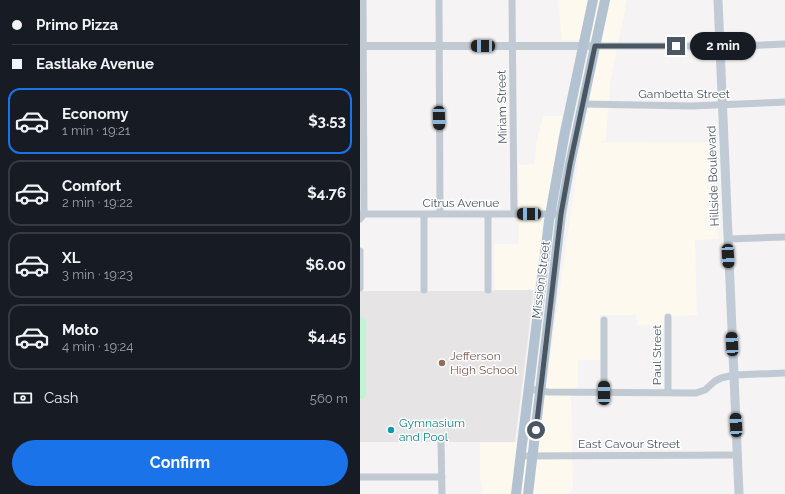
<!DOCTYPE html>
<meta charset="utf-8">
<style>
body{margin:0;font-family:Raleway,sans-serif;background:#20242c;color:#f1f3f6;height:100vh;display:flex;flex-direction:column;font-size:15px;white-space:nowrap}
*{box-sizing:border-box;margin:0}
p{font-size:13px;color:#9ea1a6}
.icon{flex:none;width:22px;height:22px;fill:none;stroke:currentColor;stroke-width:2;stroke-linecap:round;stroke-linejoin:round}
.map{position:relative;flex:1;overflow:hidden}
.drawer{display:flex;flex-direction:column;background:#171b24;width:360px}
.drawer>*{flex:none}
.hud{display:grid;align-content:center;height:88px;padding:0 12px;background:#171b24}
.end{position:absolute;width:18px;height:18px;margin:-9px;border:5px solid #4a5661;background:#fff;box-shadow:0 0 0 2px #fff}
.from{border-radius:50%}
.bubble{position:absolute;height:28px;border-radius:14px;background:#171b24;box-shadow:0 1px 3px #0004;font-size:13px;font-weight:700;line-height:28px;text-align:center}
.car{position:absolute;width:12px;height:24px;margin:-12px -6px;border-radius:5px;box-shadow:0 0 3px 1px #0007;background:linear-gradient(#222 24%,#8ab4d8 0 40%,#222 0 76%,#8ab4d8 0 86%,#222 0)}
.hud b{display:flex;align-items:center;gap:14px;height:38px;font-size:15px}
.hud b+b{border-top:1px solid #363941}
.hud i{width:10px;height:10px;background:#f1f3f6}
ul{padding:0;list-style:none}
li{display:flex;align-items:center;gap:12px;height:66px;margin:0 8px 6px;padding:0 4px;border:2px solid #363941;border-radius:12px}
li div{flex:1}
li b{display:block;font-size:15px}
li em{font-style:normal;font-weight:700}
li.on{border-color:#1a73e8}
li>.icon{width:36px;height:36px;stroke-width:1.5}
.pay{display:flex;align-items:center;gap:10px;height:44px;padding:0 12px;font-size:15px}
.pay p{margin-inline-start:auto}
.cta{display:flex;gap:8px;margin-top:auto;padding:8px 12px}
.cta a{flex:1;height:46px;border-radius:24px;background:#1a73e8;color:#fff;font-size:16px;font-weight:700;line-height:46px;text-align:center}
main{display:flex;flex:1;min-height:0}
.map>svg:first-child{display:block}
.commercial{fill:#fdf9ef}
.education{fill:#e6e4e5}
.green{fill:#c3f1d5}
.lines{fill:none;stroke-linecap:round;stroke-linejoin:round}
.minor{stroke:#c1cad2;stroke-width:7}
.tertiary{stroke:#c1cad2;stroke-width:8}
.secondary{stroke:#c1cbd6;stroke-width:9}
.primary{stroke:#b3c2d1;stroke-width:10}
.route{stroke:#4a5661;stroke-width:5}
.education-dot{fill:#8d6e63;stroke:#fff;stroke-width:1.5}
.culture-dot{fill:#0f9aa8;stroke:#fff;stroke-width:1.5}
.labels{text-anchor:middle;stroke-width:3;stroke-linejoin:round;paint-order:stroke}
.street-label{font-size:12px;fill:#4a5661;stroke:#fff}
.education-label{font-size:12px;fill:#785e54;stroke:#fff;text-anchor:start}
.culture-label{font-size:12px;fill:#0d838f;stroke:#fff;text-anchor:start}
</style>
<main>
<section class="drawer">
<div class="hud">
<b><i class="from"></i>Primo Pizza</b>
<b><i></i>Eastlake Avenue</b>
</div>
<ul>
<li class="on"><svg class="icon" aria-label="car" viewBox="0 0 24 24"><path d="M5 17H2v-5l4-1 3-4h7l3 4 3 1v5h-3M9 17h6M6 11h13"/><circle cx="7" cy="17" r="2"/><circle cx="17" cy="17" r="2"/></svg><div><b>Economy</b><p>1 min · 19:21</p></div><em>$3.53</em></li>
<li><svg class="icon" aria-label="car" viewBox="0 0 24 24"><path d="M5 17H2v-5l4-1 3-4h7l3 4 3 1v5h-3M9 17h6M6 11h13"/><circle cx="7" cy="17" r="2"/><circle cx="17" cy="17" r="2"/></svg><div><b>Comfort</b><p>2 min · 19:22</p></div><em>$4.76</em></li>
<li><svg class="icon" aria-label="car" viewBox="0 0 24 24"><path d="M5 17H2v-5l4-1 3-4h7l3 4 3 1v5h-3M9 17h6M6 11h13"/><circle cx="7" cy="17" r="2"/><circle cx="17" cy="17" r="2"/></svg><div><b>XL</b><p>3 min · 19:23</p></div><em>$6.00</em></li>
<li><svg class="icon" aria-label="car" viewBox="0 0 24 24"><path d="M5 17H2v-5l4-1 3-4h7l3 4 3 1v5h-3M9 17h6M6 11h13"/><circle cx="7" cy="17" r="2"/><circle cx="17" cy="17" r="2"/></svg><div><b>Moto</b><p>4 min · 19:24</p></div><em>$4.45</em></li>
</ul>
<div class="pay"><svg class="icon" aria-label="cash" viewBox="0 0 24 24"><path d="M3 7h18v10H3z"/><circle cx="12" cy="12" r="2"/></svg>Cash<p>560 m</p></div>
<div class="cta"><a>Confirm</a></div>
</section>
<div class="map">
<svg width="425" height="494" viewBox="0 0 425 494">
<rect width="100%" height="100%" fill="#f5f3f3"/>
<!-- commercial -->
<path class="commercial" d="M198,0h69l-17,83 -4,58 -14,1 122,1 4,96 -23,1 2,75 -32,2 -1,8h-27l-1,-10h-36v45h-22v25l-7,11 2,92 -5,6h-86l-1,-13h-1v-38l58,-1 43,-300 21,-104 -24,2h-16z
M183,116h19l-28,174h-39v1l-1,-47h25l-1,-79 17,-1 1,-20z"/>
<!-- education -->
<path class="education" d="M135,290h39l-19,152h-155v-151h134z"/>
<!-- green -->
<path class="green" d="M0,316l3,1 3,4v75l-3,3h-3z"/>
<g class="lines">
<!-- minor -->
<path class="minor" d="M79,0l1,214
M152,0l2,214
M235,46h95
M360,47l65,-3
M223,104l109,2 93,-4
M0,214h201
M64,214v76
M128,214v76
M0,219l4,-5 -1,-214
M368,239l57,-2
M0,251v37
M308,317v76
M244,320v73
M169,389l19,3 148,1 9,-3 10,-9 6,-3 13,-3 51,-2
M81,442l1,52
M161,456l217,-1
M0,477h82"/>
<!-- tertiary -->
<path class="tertiary" d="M0,46h235"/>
<!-- secondary -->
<path class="secondary" d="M358,0l21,494"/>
<!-- primary -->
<path class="primary" d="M156,494l33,-273 15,-84 29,-137
M168,494l33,-280 9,-50 35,-164"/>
</g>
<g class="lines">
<!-- route -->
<path class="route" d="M176,430l25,-216 9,-50 25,-118h81"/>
</g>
<!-- markers -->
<circle class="education-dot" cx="82" cy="363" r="4"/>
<circle class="culture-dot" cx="31" cy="430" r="4"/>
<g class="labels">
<!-- street labels -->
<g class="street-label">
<text x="324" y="98">Gambetta Street</text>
<text transform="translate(142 107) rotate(-91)" y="4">Miriam Street</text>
<text transform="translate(353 176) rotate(-92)" y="4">Hillside Boulevard</text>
<text x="101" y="207">Citrus Avenue</text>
<text transform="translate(181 280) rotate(-83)" y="4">Mission Street</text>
<text transform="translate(297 355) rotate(-90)" y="4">Paul Street</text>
<text x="269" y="448">East Cavour Street</text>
</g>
<!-- education labels -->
<g class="education-label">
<text x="90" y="360">Jefferson<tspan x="90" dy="14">High School</tspan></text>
</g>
<!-- culture labels -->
<g class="culture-label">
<text x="39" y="427">Gymnasium<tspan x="39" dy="14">and Pool</tspan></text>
</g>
</g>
</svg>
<i class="end from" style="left:176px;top:430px"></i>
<i class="end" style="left:316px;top:46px"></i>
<div class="bubble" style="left:330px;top:32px;width:66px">2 min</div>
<i class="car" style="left:123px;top:46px;rotate:270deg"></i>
<i class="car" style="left:79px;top:118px;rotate:179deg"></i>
<i class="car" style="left:169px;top:214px;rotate:270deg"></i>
<i class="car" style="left:368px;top:256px;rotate:177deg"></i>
<i class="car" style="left:372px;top:344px;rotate:357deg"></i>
<i class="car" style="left:244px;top:393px;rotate:0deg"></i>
<i class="car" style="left:376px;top:425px;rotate:357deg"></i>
</div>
</main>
